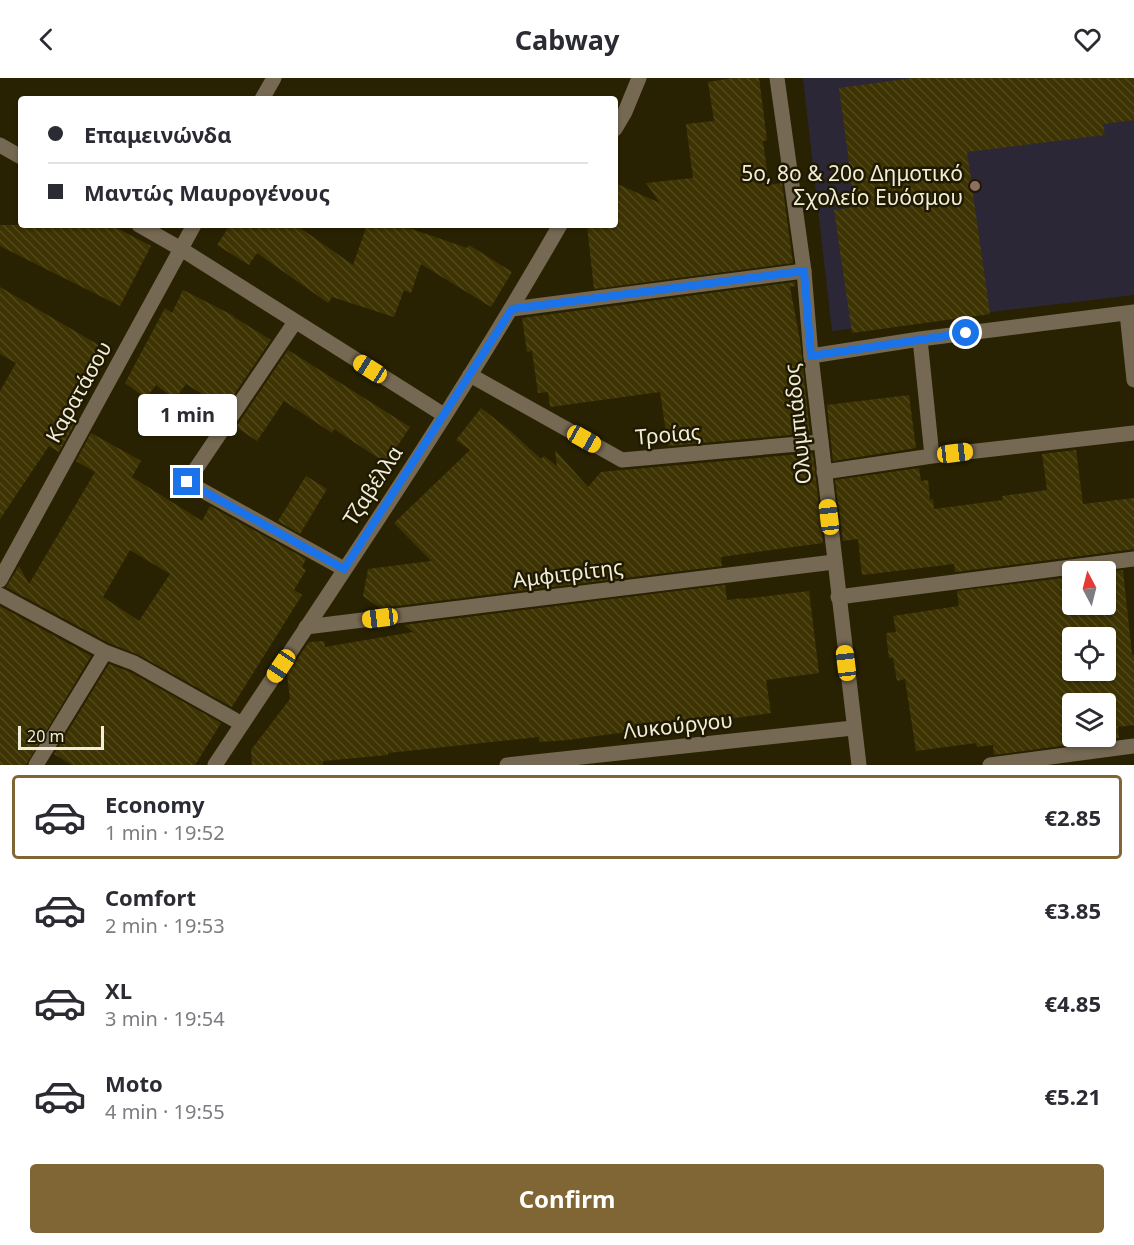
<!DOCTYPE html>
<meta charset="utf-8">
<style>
body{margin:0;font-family:"Noto Sans",sans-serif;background:#f7f7f7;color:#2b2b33;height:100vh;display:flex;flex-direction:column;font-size:22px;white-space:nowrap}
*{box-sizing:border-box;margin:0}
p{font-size:20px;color:#7c7c81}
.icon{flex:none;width:33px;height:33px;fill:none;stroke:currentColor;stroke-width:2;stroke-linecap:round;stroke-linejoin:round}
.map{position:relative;height:687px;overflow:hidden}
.details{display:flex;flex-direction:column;background:#fff;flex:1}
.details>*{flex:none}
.hud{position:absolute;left:18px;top:18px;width:600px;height:132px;border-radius:6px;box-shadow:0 2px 4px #0004;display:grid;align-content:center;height:132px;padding:0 30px;background:#fff}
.needle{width:39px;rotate:353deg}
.fabs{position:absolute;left:1062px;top:483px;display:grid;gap:12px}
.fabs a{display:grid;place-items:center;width:54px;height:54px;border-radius:6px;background:#fff;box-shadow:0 2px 4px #0004;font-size:30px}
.scale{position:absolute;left:18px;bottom:15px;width:86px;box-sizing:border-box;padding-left:6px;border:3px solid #f1eddb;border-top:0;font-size:16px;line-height:21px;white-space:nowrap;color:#f1eddb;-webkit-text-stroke:4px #1f1900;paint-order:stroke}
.end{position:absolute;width:27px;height:27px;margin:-14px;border:8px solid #1a73e8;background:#fff;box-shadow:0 0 0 3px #fff}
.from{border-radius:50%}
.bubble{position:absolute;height:42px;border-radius:6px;background:#fff;box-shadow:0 2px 4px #0004;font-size:20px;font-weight:700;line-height:42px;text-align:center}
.car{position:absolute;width:18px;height:36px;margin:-18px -9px;border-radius:8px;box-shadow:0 0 4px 2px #0007;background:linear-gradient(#f5c518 24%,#345 0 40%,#f5c518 0 76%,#345 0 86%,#f5c518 0)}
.hud b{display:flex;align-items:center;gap:21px;height:57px;font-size:22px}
.hud b+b{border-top:2px solid #e1e1e2}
.hud i{width:15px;height:15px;background:#2b2b33}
ul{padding:10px 0 0;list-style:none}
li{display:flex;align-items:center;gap:18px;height:84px;margin:0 12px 9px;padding:0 18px;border:3px solid transparent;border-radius:6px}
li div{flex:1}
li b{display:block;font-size:22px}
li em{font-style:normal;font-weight:700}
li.current{border-color:#806535}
li>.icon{width:54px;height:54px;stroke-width:1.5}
.primary-button{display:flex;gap:12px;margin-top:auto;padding:12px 30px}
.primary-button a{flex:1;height:69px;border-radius:6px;background:#806535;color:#fff;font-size:24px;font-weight:700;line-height:69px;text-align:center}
header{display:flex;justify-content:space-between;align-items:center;height:78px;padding:0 30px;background:#fff;font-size:27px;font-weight:700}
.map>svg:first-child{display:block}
.education{fill:#2b2737}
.building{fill:url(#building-back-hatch);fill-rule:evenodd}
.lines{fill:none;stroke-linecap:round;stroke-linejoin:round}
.minor{stroke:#766953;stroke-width:15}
.tertiary{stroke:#766953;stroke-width:15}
.route{stroke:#1a73e8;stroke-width:8}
.education-dot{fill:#8d6e63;stroke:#1f1900;stroke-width:2}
.labels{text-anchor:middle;stroke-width:5;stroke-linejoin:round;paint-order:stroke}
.poi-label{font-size:21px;fill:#f1eddb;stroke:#1f1900;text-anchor:end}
.street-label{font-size:21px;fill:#f1eddb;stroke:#1f1900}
</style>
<header><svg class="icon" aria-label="back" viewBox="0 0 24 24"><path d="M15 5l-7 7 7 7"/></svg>Cabway<svg class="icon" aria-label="heart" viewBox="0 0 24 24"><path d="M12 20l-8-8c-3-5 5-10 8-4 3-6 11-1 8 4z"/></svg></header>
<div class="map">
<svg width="1134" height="687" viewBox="0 0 1134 687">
<defs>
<pattern id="building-back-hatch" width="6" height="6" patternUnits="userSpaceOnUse" patternTransform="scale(1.5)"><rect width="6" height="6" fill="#3e3403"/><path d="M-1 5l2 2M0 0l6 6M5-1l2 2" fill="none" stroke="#51481b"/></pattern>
</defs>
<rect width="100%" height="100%" fill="#292202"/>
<!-- education -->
<path class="education" d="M803,0h331v217l-302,36z"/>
<!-- building -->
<path class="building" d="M733,0h26l8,62 -4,1 6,44 13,-2 11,80 -199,26 -7,-64h28v-42l45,20 -14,-20 47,-5 -7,-54 28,-3 -6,-39z
M913,0h221v42l-31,4 2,11 -138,17 23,162 -138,19 -18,-123 21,-3 -16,-119z
M0,147h111l40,21 -31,60 -120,-60z
M230,147h66l57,40 14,-40h33l67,23 2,-3 43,27 -21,35 -70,-43 -10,29 -7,-3 -10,27 -62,-20 -4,6 -71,-50 -8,12 -32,-20z
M795,204v4l-5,1 10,53 10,93 -142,13 -8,-54 -110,15 -2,-15 -10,1 -6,-42 -5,1 -5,-34z
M0,209l107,63 -41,68 9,5 -16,29 -10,-6 -49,73v-128l16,-28 -16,-9z
M183,212l51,26v1l37,23 -46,68 -39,-24 -11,15 -19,-14 -10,13 -21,-15 40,-75 7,5z
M288,272l122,77 -24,36 -52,-34 -2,4 -48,-32 -27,40 -21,-14z
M909,317l7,53 -83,13 -6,-56z
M481,330l27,21 33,30 3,-3 13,10 -2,-16 33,37 13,-15 212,-19 10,90 -102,14 1,9 -342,42 -17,-12 5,-27 63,-8 -37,-38 76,-73 -14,-10z
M91,355l50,28 -9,16 70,44 8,-15 96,53 -4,8 4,3 -12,20 8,5 -70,112 -93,-52 -30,-12 -103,-56 13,-21 10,18 66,-112 -19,-11zM130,472l40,24 -31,47 -36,-24z
M1076,372l7,54 51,-6v51l-179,23 -1,-8 -92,11 -4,-36 -15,2 -8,-61 84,-12 2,13 7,-1 2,20 3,-1 1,10 69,-9 -1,-4 45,-6 -5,-36z
M306,398l21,13 -27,45 -22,-13z
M1123,492l9,85h2v70l-16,2 1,11 -125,17 -1,-10 -16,2 -1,-4 -60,8 -11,-72 -8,2 -4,-23h-4l-3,-25 10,-1 -3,-16 66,-10 -2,-15 115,-14v27h34v-32zM1072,560h34v32h-34zM1072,626h34v32h-34z
M725,507l2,15 16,-2v1l66,-8 10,82 -53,7 5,33 -59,8v-5l-79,11 1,4 -66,9 -29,2v-5l-151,16v2l-65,6v4h-71l-1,-15 39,-51 -3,-25 22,-32 15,-1 1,6 88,-15 -9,-7z
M0,528l91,50 -65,109h-26z
M109,586l21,8 91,51 -26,42h-123l-18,-11z"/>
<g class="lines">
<!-- minor -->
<path class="minor" d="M262,21l12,-21
M0,67l21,12
M139,147l42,24 263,166
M512,231l292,-38
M1127,235l7,67
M295,244l-108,160 157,87
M920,261l12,117
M811,278l109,-17 214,-27
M470,297l152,85 199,-18
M824,394l108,-16 202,-23
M0,502l194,-355
M0,517l105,57 29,11 108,61
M838,519l296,-38
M306,549l528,-65
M36,687l69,-113
M507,687l346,-37
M990,687l144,-19"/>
<!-- tertiary -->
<path class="tertiary" d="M777,0l27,193 7,85 48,409
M615,51l10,-17 14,-34
M215,687c118,-178 239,-355 345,-540"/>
</g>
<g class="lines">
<!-- route -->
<path class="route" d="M187,404l157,87 168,-260 292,-38 7,85 155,-23"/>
</g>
<!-- markers -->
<circle class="education-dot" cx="975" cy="108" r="6"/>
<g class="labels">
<!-- poi labels -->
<g class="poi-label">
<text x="963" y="103">5ο, 8ο &amp; 20ο Δημοτικό<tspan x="963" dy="24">Σχολείο Ευόσμου</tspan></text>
</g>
<!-- street labels -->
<g class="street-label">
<text transform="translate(79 314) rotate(-61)" y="7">Καρατάσου</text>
<text transform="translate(798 346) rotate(-96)" y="7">Ολυμπιάδος</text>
<text transform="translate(668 357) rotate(-5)" y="7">Τροίας</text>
<text transform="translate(373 408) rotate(-57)" y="7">Τζαβέλλα</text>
<text transform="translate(568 496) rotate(-7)" y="7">Αμφιτρίτης</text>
<text transform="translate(678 648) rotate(-6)" y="7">Λυκούργου</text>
</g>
</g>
</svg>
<div class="fabs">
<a><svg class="needle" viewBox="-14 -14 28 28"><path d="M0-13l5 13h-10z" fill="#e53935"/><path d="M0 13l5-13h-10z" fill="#7c7c81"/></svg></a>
<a><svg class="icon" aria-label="locate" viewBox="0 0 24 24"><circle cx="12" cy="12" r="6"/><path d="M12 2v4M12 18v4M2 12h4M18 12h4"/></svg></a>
<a><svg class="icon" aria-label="layers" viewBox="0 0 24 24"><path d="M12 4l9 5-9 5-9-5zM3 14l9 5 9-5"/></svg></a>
</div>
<div class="scale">20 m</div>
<i class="end from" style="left:966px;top:255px"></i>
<i class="end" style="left:187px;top:404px"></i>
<div class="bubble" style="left:138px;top:316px;width:99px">1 min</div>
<i class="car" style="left:370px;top:291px;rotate:302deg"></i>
<i class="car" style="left:584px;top:361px;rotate:119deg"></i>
<i class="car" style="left:955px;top:375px;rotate:83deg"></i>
<i class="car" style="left:829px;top:439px;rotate:353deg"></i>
<i class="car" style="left:380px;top:540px;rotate:263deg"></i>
<i class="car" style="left:846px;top:585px;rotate:353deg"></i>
<i class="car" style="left:281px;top:588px;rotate:214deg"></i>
<div class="hud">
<b><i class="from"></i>Επαμεινώνδα</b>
<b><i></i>Μαντώς Μαυρογένους</b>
</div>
</div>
<section class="details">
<ul>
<li class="current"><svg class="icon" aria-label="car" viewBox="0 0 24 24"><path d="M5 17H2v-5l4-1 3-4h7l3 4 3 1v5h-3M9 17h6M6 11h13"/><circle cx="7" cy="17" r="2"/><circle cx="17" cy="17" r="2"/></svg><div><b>Economy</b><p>1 min · 19:52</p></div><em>€2.85</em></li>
<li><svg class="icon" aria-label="car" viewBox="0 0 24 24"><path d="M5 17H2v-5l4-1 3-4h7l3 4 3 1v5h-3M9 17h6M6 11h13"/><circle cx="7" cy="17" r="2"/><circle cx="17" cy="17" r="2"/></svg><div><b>Comfort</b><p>2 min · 19:53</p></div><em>€3.85</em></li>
<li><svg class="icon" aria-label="car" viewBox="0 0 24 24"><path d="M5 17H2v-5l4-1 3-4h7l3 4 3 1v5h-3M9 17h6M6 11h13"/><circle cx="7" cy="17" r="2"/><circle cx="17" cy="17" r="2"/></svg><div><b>XL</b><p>3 min · 19:54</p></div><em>€4.85</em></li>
<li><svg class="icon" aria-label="car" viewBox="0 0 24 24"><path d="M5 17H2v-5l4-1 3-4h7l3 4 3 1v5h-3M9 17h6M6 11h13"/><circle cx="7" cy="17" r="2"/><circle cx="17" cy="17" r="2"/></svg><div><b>Moto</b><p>4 min · 19:55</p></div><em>€5.21</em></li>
</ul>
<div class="primary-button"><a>Confirm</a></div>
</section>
